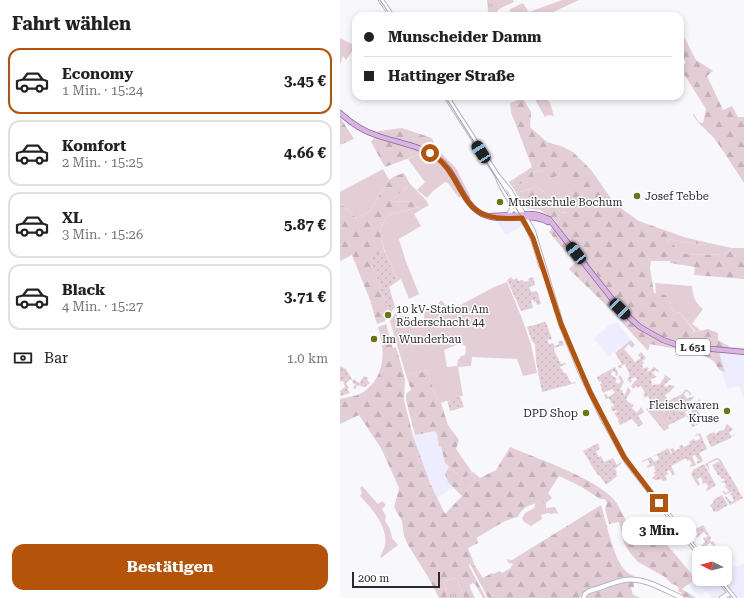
<!DOCTYPE html>
<html lang="de">
<meta charset="utf-8">
<style>
body{margin:0;font-family:"Roboto Serif",serif;background:#f6f6f6;color:#222;height:100vh;display:flex;flex-direction:column;font-size:15px;white-space:nowrap}
*{box-sizing:border-box;margin:0}
p{font-size:13px;color:#767676}
.icon{flex:none;width:22px;height:22px;fill:none;stroke:currentColor;stroke-width:2;stroke-linecap:round;stroke-linejoin:round}
.map{position:relative;flex:1;overflow:hidden}
.side{display:flex;flex-direction:column;background:#fff;width:340px}
.side>*{flex:none}
.hud{position:absolute;left:12px;top:12px;width:332px;height:88px;border-radius:12px;box-shadow:0 2px 6px #0003;display:grid;align-content:center;height:88px;padding:0 12px;background:#fff}
.needle{width:26px;rotate:276deg}
.tools{position:absolute;left:352px;top:546px;display:grid;gap:8px}
.tools a{display:grid;place-items:center;width:40px;height:40px;border-radius:8px;background:#fff;box-shadow:0 2px 6px #0003;font-size:20px}
.scale{position:absolute;left:12px;bottom:10px;width:88px;box-sizing:border-box;padding-left:4px;border:2px solid #292a32;border-top:0;font-size:11px;line-height:14px;white-space:nowrap;color:#292a32;-webkit-text-stroke:3px #fff;paint-order:stroke}
.end{position:absolute;width:18px;height:18px;margin:-9px;border:5px solid #b45309;background:#fff;box-shadow:0 0 0 2px #fff}
.from{border-radius:50%}
.bubble{position:absolute;height:28px;border-radius:12px;background:#fff;box-shadow:0 2px 6px #0003;font-size:13px;font-weight:700;line-height:28px;text-align:center}
.car{position:absolute;width:12px;height:24px;margin:-12px -6px;border-radius:5px;box-shadow:0 0 3px 1px #0007;background:linear-gradient(#222 24%,#8ab4d8 0 40%,#222 0 76%,#8ab4d8 0 86%,#222 0)}
.hud b{display:flex;align-items:center;gap:14px;height:38px;font-size:15px}
.hud b+b{border-top:1px solid #e0e0e0}
.hud i{width:10px;height:10px;background:#222}
ul{padding:0;list-style:none}
li{display:flex;align-items:center;gap:12px;height:66px;margin:0 8px 6px;padding:0 4px;border:2px solid #e0e0e0;border-radius:12px}
li div{flex:1}
li b{display:block;font-size:15px}
li em{font-style:normal;font-weight:700}
li.on{border-color:#b45309}
li>.icon{width:36px;height:36px;stroke-width:1.5}
h2{padding:0 12px;font-size:18px;line-height:48px}
.pay{display:flex;align-items:center;gap:10px;height:44px;padding:0 12px;font-size:15px}
.pay p{margin-inline-start:auto}
.cta{display:flex;gap:8px;margin-top:auto;padding:8px 12px}
.cta a{flex:1;height:46px;border-radius:12px;background:#b45309;color:#fff;font-size:16px;font-weight:700;line-height:46px;text-align:center}
main{display:flex;flex:1;min-height:0}
.map>svg:first-child{display:block}
.built{fill:#ededff}
.grass{fill:#e4ced6;fill-rule:evenodd}
.forest{fill:url(#forest-firs)}
.park{fill:url(#park-tufts)}
.garden{fill:url(#garden-dots)}
.lines{fill:none;stroke-linecap:round;stroke-linejoin:round}
.secondary-casing{stroke:#b5b5ca;stroke-width:6}
.primary-casing{stroke:#8b6499;stroke-width:6}
.secondary{stroke:#fff;stroke-width:4}
.primary{stroke:#d9b5e3;stroke-width:4.5}
.tram{stroke:#97989d;stroke-width:1}
.route{stroke:#b45309;stroke-width:5}
.poi-dot{fill:#6c731b;stroke:#fff;stroke-width:1.5}
.labels{text-anchor:middle;stroke-width:3;stroke-linejoin:round;paint-order:stroke}
.shield{fill:#fff;stroke:#696a70;stroke-width:1}
.shield-label{font-size:10px;font-weight:bold;fill:#292a32}
.poi-label{font-size:11px;fill:#292a32;stroke:#fff;text-anchor:start}
</style>
<main>
<section class="side">
<h2>Fahrt wählen</h2>
<ul>
<li class="on"><svg class="icon" aria-label="car" viewBox="0 0 24 24"><path d="M5 17H2v-5l4-1 3-4h7l3 4 3 1v5h-3M9 17h6M6 11h13"/><circle cx="7" cy="17" r="2"/><circle cx="17" cy="17" r="2"/></svg><div><b>Economy</b><p>1 Min. · 15:24</p></div><em>3.45 €</em></li>
<li><svg class="icon" aria-label="car" viewBox="0 0 24 24"><path d="M5 17H2v-5l4-1 3-4h7l3 4 3 1v5h-3M9 17h6M6 11h13"/><circle cx="7" cy="17" r="2"/><circle cx="17" cy="17" r="2"/></svg><div><b>Komfort</b><p>2 Min. · 15:25</p></div><em>4.66 €</em></li>
<li><svg class="icon" aria-label="car" viewBox="0 0 24 24"><path d="M5 17H2v-5l4-1 3-4h7l3 4 3 1v5h-3M9 17h6M6 11h13"/><circle cx="7" cy="17" r="2"/><circle cx="17" cy="17" r="2"/></svg><div><b>XL</b><p>3 Min. · 15:26</p></div><em>5.87 €</em></li>
<li><svg class="icon" aria-label="car" viewBox="0 0 24 24"><path d="M5 17H2v-5l4-1 3-4h7l3 4 3 1v5h-3M9 17h6M6 11h13"/><circle cx="7" cy="17" r="2"/><circle cx="17" cy="17" r="2"/></svg><div><b>Black</b><p>4 Min. · 15:27</p></div><em>3.71 €</em></li>
</ul>
<div class="pay"><svg class="icon" aria-label="cash" viewBox="0 0 24 24"><path d="M3 7h18v10H3z"/><circle cx="12" cy="12" r="2"/></svg>Bar<p>1.0 km</p></div>
<div class="cta"><a>Bestätigen</a></div>
</section>
<div class="map">
<svg width="404" height="598" viewBox="0 0 404 598">
<defs>
<pattern id="forest-firs" width="22" height="20" patternUnits="userSpaceOnUse"><rect width="22" height="20" fill="#e4ced6"/><path d="M5 1l3.5 6h-7zM16 11l3.5 6h-7z" fill="#c4b1b8"/></pattern>
<pattern id="park-tufts" width="24" height="20" patternUnits="userSpaceOnUse"><rect width="24" height="20" fill="#e4ced6"/><path d="M3 7l-1-3M5 7V3M7 7l1-3M15 17l-1-3M17 17v-4M19 17l1-3" fill="none" stroke="#c4b1b8"/></pattern>
<pattern id="garden-dots" width="8" height="8" patternUnits="userSpaceOnUse"><rect width="8" height="8" fill="#e4ced6"/><path d="M2 2h.1M6 6h.1" fill="none" stroke="#c4b1b8" stroke-width="1.8" stroke-linecap="round"/></pattern>
</defs>
<rect width="100%" height="100%" fill="#f8f8fc"/>
<!-- built -->
<path class="built" d="M156,221h23l4,4 -17,10z
M277,322l14,18 -23,17 -14,-19 14,-12z
M379,352l25,2v45l-5,-13 -12,3 -5,-17h3z
M95,431l2,3 2,12h2l4,17 4,4 -4,7 3,8 7,7h-4l-14,9 -15,-34 -9,-29z
M404,563v35h-34l1,-1 -5,-6 -4,4 -8,-3 -5,-7 10,-8v2h26v-8z"/>
<!-- grass -->
<path class="grass" d="M222,0h17l-34,16h-35v-7l13,-6 6,9z
M0,38l16,8 -10,14 -3,-4 -3,9z
M193,96h11l6,7 4,13 -6,-1 -3,2z
M92,138l5,11 19,19 15,30 -6,4 -3,-6 -3,2 -11,-15 -3,-1 -12,9 -6,7 -10,-8 8,-8 -17,-23 10,-4 5,-8 6,-2z
M43,169l6,11 -20,32 -13,6 -16,-15v-11z
M204,170l15,4 12,11 -3,28 -8,-1 -17,-21 -6,-4 -21,6 -4,-7 22,-6 -2,-8z
M70,184l15,15 4,6 -15,9 7,12 -22,13 6,20 14,35 -10,5 -8,-20 -3,2 -14,-32 -4,-20 8,-14 31,-8 -5,-5 -23,-1z
M327,239l37,6 5,-2 23,5 -8,7 -38,-1 -8,-3 -10,-7z
M167,282l14,34 10,28 6,29 -14,3 -6,-17 -45,-2 -1,9 -13,1 5,29h-3l-19,7 -6,-9 -8,-24 -21,5 -16,-54 6,-9 1,4 13,1 3,9 10,-3 2,-12 11,-4 5,-7 7,7 7,1 39,-21zM121,343l5,4 -1,8 -4,1 -3,4 -1,6 -10,1 -3,-17z
M315,283l37,3c1,10 3,17 11,23l-11,15 8,6 -4,2 -17,-20 -4,2 -4,-7 2,-1 -7,-11 -10,-1z
M109,467l13,11 -2,9 8,-7 -2,-5 7,-3 1,5 3,4 -12,11c-8,-5 -12,-12 -20,-18z
M22,486l16,18 4,-3 4,4 -4,4 4,7 -1,5 5,8 2,9 6,7 -17,13 -1,-1c2,-4 4,-8 5,-12 3,-19 -13,-36 -25,-49l2,-3 -2,-5z
M196,503h10v5l9,-1 3,6 -1,1 -2,-1 -3,1 -4,-1 -7,2 1,4 -11,7 -8,-5 -1,-3 3,-5 11,-6h-2z"/>
<!-- forest -->
<path class="forest" d="M340,29l16,31 17,11 -6,5 16,34 9,-4 6,11h6v66c-10,-15 -19,-30 -30,-45 -8,-9 -14,-12 -21,-23l1,-1 5,8 4,1 3,-14 -26,-41v-2l6,-3 -6,-13 2,-2 -2,-5z
M183,98l8,14 -1,15 17,15 16,5 10,5 18,18 24,34 24,17 45,16 25,6 -5,2 -37,-6 1,5 6,1 4,6 8,3 38,1 8,-7h12v31l-50,-4 1,-8 -25,-4v-2h-19l-1,7 4,25 12,2 7,11 -2,1 4,7 4,-2 16,20 13,-3 10,4v7l12,7 14,1v3l-24,-3 -1,4 6,20c-9,-1 -7,-8 -13,-12 -16,-10 -44,-12 -62,-16l-2,7 -38,-42 -41,-40 6,-6 -26,-31 7,-11 -16,-11 -15,-2 -9,-15 21,-6 6,4 17,21 7,1 -9,-20 12,-8 -11,-11 -9,6 -6,-10 -12,2 3,8 -23,6 -3,-4 23,-15 -21,-55 -1,-9z
M0,117l14,22 -14,6z
M62,128l30,10 -3,7 -6,2 -5,8 -33,12 -14,-25 8,-11z
M64,173l6,11 -19,17 23,1 5,2v3l-31,8 -8,14 4,21 -10,6 -4,6 20,52 -5,7 -8,3 -7,-24 -18,-45 -12,6v-58l16,15 13,-6 20,-32 6,-4z
M46,324l7,24 3,-1 9,32 -1,21 9,36 17,47 15,31 17,-18 -14,-14 -3,-8 4,1v1c6,5 9,11 16,16l12,-11 -3,-4 -1,-5 7,6 16,-8 14,-23c28,12 89,32 106,55 4,7 8,15 12,22l-5,4 2,7 21,-15 50,59 -14,10 14,9h-7l-8,-3 1,-2 -4,-2 1,-3 -3,-3 -4,-1 -7,-7 -27,-15 -8,-9 -6,-10 -5,-21 -10,2 -4,-15 2,-6 -2,-4h-5l-20,-13 -21,-10 -11,17 4,5 -6,5c-11,-1 -24,3 -28,14l-13,4 -27,16 -1,1 1,5 -10,5 7,18 8,12 9,-5 1,1 7,-3 2,2 9,-5v-2l2,-1 -1,-2 -2,1 -4,-5 6,1 89,-55c5,16 13,56 25,66 2,2 5,4 8,5v2l-47,12 -8,8h-91l-18,-34 -1,2 17,32h-3l-8,-14 -2,-1 -3,2v3l5,10h-11l-7,-20 -13,2 3,18h-8l-11,-21 -20,-32 -4,-9 -2,-15 -8,-14 5,-19 -18,-40 -22,-33 -19,9v-25c8,-2 20,-3 26,-9 20,-16 19,-41 12,-63z
M87,370l8,24 6,9 7,22 11,15 -3,9 16,23 -6,4 6,7 -7,1 -2,4 -3,-1 2,-9 -17,-15 -4,-17 -2,1 -2,-13 -2,-3 -20,4 -1,-4 -8,-31v-6l5,-4 -5,-15z
M290,581l4,1v5h-3l2,8 8,3h-56l2,-4 33,-11z"/>
<!-- park -->
<path class="park" d="M147,0h26l1,2 -15,7 -5,6 -6,-4z
M319,401l12,23 -3,1 1,3 -5,3 -18,-22z
M117,578l7,20h-17l-3,-18z"/>
<!-- garden -->
<path class="garden" d="M44,250l14,31 -9,6 6,20 -5,7 -20,-52 3,-6z
M171,277l2,3 4,-2 2,3 3,-1 3,2 4,-1 -1,-2 5,-2 2,8 -6,2 2,5 6,-1 4,13 -4,1 -1,-3h-2l-1,-2h-2l2,8 -12,3 -14,-31z
M204,322h2l6,17 -5,1 2,4 4,-1 2,3 4,-2 -1,-3h4l2,4 -10,3v2l7,14 4,-1 1,1 -6,3 1,2h1l2,4h2l5,10 4,-1 1,1 -34,9 -6,-31 -1,-17 -3,-3 -5,-14z
M291,340l4,5 -3,3 -3,-4 -5,5 11,13 6,-4 -3,-3 3,-3 5,6 -4,3 2,2 -2,2 1,2 -1,2 5,-2 2,2 -2,1 1,2 6,-5 5,3 -1,2 -3,-2 -3,3 5,4 -6,2 1,6 8,-1 5,-8 -1,-2 7,5 -7,6 2,2 3,-2 6,1 -5,6 -5,3 3,6 14,-7 4,-5 6,5 -3,1v-2l-3,-2 -2,4 3,3 -2,1 10,-3 -4,5 2,2 2,-2 2,1 2,-3 2,2 -10,3v1l-5,3 2,2 -3,2 2,4 6,-2 -2,-3 2,-3 1,2h3l6,-3 -3,-4 2,-1 5,4 -9,5 3,5 -6,3 3,5 -2,1 -2,-2 1,3 -3,1 -5,-11 -16,8 -12,-23 -9,5 -1,-1 3,-2 -4,-7 -3,2 -2,-3 2,-2 -4,-7 -3,2 -1,-2 -4,3 -2,-3 6,-7 -2,-2 -5,2 2,2 -2,2 -3,-4 3,-3 -5,-12 -4,2 1,2h-3l-1,-2 4,-2 -7,-11z
M0,366l6,3 7,12 2,-3v2l4,3 5,-7 4,2 -1,2 3,3 -5,4h-3l-2,-2 -2,1 -1,-1 -1,1 1,1 -2,2v1l-2,-3 3,-3h-2l-3,-5 -5,4 3,5 -2,1 3,4 -9,3 -1,-5 5,-4 -2,-6 -3,1z
M275,367l3,5 -1,4 -2,-1 1,-2 -3,-2 -3,3 7,5 -2,3 4,2 2,-3 -3,-3 2,-3 4,7 -4,7 3,2 -1,1 3,3 3,-8 3,4 -5,8 2,3 6,3 -2,3 5,5 4,-6 3,5 -6,4 5,8 -4,3 -7,-8 -12,6 -2,-4 1,-1 -5,-7 3,-1 -1,-2 -4,2 -1,-5 3,-1 -1,-3 -1,1 -3,-6 -3,1 -2,-4 2,-1 2,3 7,-4 -3,-4 -9,4 -3,-9 2,-1 -1,-2 -2,1 -2,-5z
M120,396l4,11 -14,4 -3,-11z
M387,424l6,5 -4,4 3,3 6,-4 -9,7 -18,8 -5,-11 8,-4 1,2 6,-4 1,1 2,-1z
M360,433l7,16 -8,4 4,8 -5,3 -2,-2 3,-1 -4,-6 -3,1 4,9 -6,2v-2l2,-1 -2,-4 -3,1 -1,-3 -15,8 4,8 -4,2 1,-2 -3,-4 -2,1 1,3 -3,2 2,4 -4,1 -2,-2c-2,1 -6,2 -9,-1l4,-4 -3,-1 3,-2 -2,-2 1,-2 -1,-2 -6,3 -1,-2 3,-2 -2,-4 -6,2v-1l9,-4 3,5 5,-3 -2,-4 -5,2 16,-9 3,6 1,-1 -2,-4 3,-1 2,3 5,-3 -1,-2 3,-1 1,2 7,-3 -1,-2 5,-3 1,2 5,-2v-2l-2,-2 -2,1 -1,-1z
M258,443l2,6 -4,2 3,6 2,-1 3,6 9,-4 4,7 4,-3 1,1 -7,6 2,3 -1,1 1,3 -11,9 -5,-8 -4,-3 -14,-23z
M376,458l4,1 23,39 -13,7 -5,-8 1,-1 5,6 3,-2 -4,-6 2,-2h-1l-6,3 -3,-4h2l2,2 3,-2 -4,-4 1,-2 -2,-3 -2,1 -1,-1 4,-2 -2,-2 -1,1 -3,-4h-1l-6,-10 6,-3 2,1 -2,-3h-2l-8,4 2,8 -5,-8z
M364,464l12,21 -9,6 -1,-2 2,-2 -2,-4 -3,1 -1,-5 -2,-2 -3,2 3,5 -2,2 -7,-11 2,-5z
M382,495l6,10 -11,7 -1,-1 -2,1 -4,-7 4,-3 -1,-2z
M363,525l8,13 -1,1 1,3 2,-1 7,12h-12l4,-2 -1,-2 2,-1 1,1 2,-1 -6,-5 -8,6 -2,-2 5,-5 -2,-4 1,-1 1,1 3,-2 -4,-4 -7,6 -1,-2 2,-2 -2,-5z"/>
<g class="lines">
<defs>
<path id="secondary" d="M41,0l11,16
M106,96l51,79c6,19 20,35 30,52 7,11 10,25 14,38l2,3
M157,175l13,16 23,40 28,93 19,47 22,46 25,45 72,92
M169,214l3,-4 -1,-6
M379,579l15,19
M244,598l1,-4 4,-3c12,-3 24,-9 36,-11 20,-3 39,10 57,18
M382,598l8,-5"/>
<path id="primary" d="M0,113c11,10 22,18 36,22 21,8 45,10 63,24 18,14 23,45 43,55 21,10 46,-3 66,8
M149,216l44,-2 6,1 10,4 71,90 20,18 23,13 18,6 63,6"/>
</defs>
<!-- secondary casing -->
<use href="#secondary" class="secondary-casing"/>
<!-- primary casing -->
<use href="#primary" class="primary-casing"/>
<!-- secondary -->
<use href="#secondary" class="secondary"/>
<!-- primary -->
<use href="#primary" class="primary"/>
<!-- tram -->
<path class="tram" d="M40,0l11,16
M105,96l86,136 36,109 25,57 27,52 11,17 69,87
M378,579l15,19"/>
</g>
<g class="lines">
<!-- route -->
<path class="route" d="M90,153c8,5 15,11 20,19 10,14 17,37 35,43 12,4 24,4 37,3l11,20 28,86 29,68 34,65 35,46"/>
</g>
<!-- markers -->
<g class="poi-dot">
<circle cx="297" cy="196" r="4"/>
<circle cx="160" cy="202" r="4"/>
<circle cx="48" cy="315" r="4"/>
<circle cx="34" cy="339" r="4"/>
<circle cx="387" cy="411" r="4"/>
<circle cx="246" cy="413" r="4"/>
</g>
<g class="labels">
<!-- shield labels -->
<rect class="shield" x="336" y="339" width="34" height="16" rx="3"/>
<g class="shield-label">
<text x="353" y="351">L 651</text>
</g>
<!-- poi labels -->
<g class="poi-label">
<text x="305" y="200">Josef Tebbe</text>
<text x="168" y="206">Musikschule Bochum</text>
<text x="56" y="313">10 kV-Station Am<tspan x="56" dy="13">Röderschacht 44</tspan></text>
<text x="42" y="343">Im Wunderbau</text>
<text x="379" y="409" text-anchor="end">Fleischwaren<tspan x="379" dy="13">Kruse</tspan></text>
<text x="238" y="417" text-anchor="end">DPD Shop</text>
</g>
</g>
</svg>
<div class="tools">
<a><svg class="needle" viewBox="-14 -14 28 28"><path d="M0-13l5 13h-10z" fill="#e53935"/><path d="M0 13l5-13h-10z" fill="#767676"/></svg></a>
</div>
<div class="scale">200 m</div>
<i class="end from" style="left:90px;top:153px"></i>
<i class="end" style="left:319px;top:503px"></i>
<div class="bubble" style="left:282px;top:517px;width:74px">3 Min.</div>
<i class="car" style="left:141px;top:152px;rotate:327deg"></i>
<i class="car" style="left:236px;top:253px;rotate:322deg"></i>
<i class="car" style="left:280px;top:309px;rotate:136deg"></i>
<div class="hud">
<b><i class="from"></i>Munscheider Damm</b>
<b><i></i>Hattinger Straße</b>
</div>
</div>
</main>
